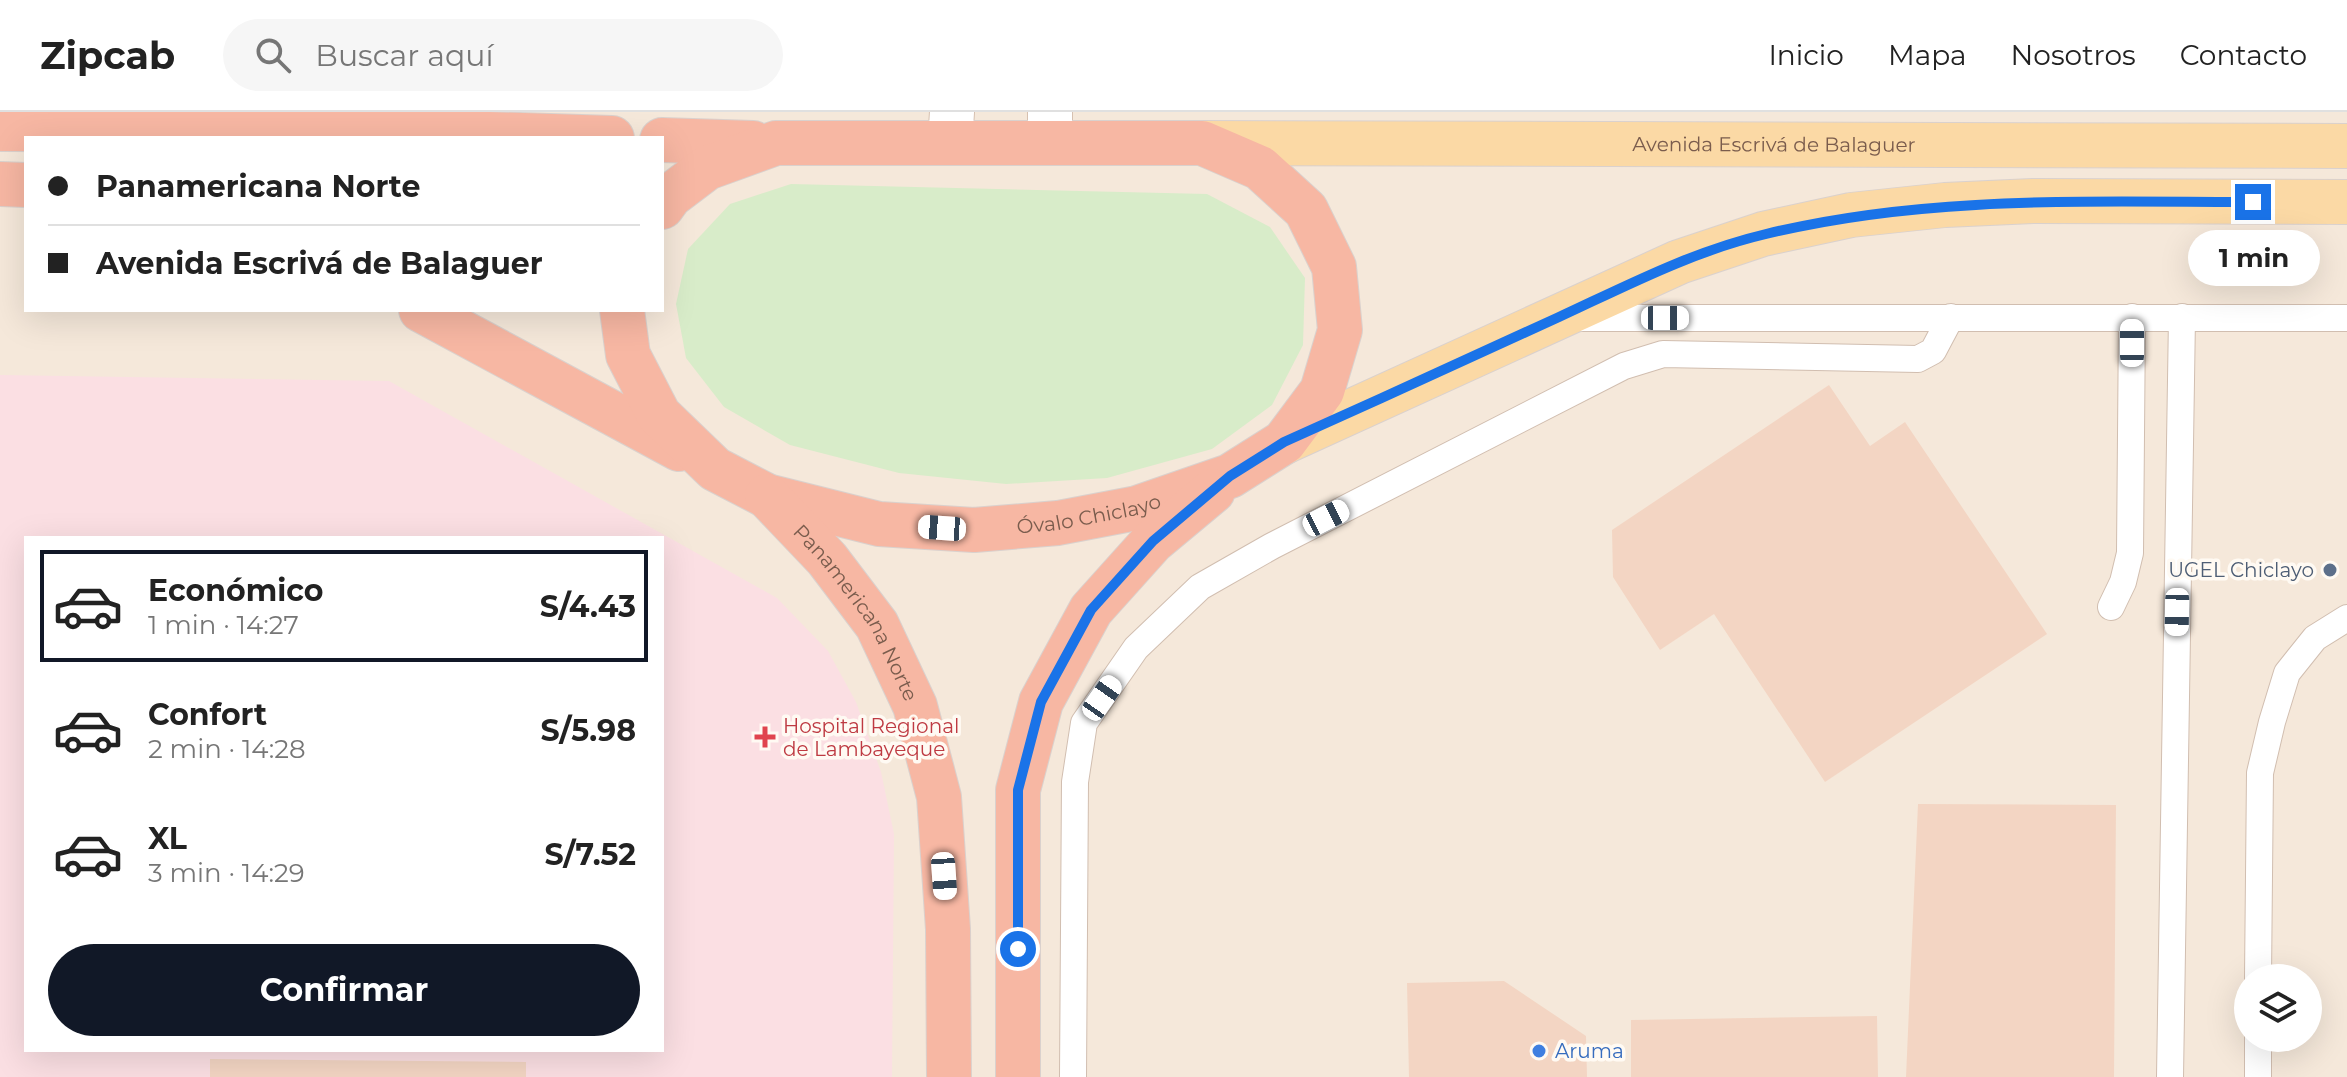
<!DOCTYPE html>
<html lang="es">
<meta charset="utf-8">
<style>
body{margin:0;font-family:Montserrat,sans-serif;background:#f6f6f6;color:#222;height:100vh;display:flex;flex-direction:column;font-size:30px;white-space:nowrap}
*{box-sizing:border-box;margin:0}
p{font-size:26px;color:#767676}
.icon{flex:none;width:44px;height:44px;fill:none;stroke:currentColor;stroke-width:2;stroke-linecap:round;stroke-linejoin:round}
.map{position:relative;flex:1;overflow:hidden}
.side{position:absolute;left:24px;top:424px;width:640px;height:516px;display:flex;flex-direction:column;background:#fff;border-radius:0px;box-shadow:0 8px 32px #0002}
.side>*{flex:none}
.banner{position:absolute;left:24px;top:24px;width:640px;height:176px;border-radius:0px;box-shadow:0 8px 32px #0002;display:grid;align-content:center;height:176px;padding:0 24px;background:#fff}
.buttons{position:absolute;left:2234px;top:852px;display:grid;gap:16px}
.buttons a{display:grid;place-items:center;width:88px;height:88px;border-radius:50%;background:#fff;box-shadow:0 8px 32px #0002;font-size:40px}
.end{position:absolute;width:36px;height:36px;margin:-18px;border:10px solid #1a73e8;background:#fff;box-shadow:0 0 0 4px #fff}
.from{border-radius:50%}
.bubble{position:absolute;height:56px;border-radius:28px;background:#fff;box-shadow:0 8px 32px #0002;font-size:26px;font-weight:700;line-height:56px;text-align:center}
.car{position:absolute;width:24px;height:48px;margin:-24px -12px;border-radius:10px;box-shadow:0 0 6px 2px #0007;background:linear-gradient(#fff 24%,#345 0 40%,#fff 0 76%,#345 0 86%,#fff 0)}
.banner b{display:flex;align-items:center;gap:28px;height:76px;font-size:30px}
.banner b+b{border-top:2px solid #e0e0e0}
.banner i{width:20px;height:20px;background:#222}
ul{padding:14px 0 0;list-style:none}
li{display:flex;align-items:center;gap:24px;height:112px;margin:0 16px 12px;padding:0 8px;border:4px solid transparent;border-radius:0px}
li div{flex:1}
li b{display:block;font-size:30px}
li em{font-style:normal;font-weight:700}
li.active{border-color:#111827}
li>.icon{width:72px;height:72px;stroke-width:1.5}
.cta{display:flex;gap:16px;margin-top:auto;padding:16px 24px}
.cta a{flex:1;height:92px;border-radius:48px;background:#111827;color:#fff;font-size:32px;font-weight:700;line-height:92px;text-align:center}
header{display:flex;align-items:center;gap:48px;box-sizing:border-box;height:112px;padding:0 40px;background:#fff;border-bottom:2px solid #e0e0e0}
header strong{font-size:38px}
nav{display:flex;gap:44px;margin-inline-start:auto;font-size:28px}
.search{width:560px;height:72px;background:#f6f6f6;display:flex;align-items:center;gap:20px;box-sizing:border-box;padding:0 28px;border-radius:44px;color:#767676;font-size:30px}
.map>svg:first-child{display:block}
.residential{fill:#f5e8da;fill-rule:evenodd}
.medical{fill:#fbdfe3;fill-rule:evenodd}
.green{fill:#d8ecc9}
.building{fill:#f3d5c3}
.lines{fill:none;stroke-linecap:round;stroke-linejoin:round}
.lane-casing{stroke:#d1beb0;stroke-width:28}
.secondary-casing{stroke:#d6c0b0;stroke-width:46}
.primary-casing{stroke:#dad1cd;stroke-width:46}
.highway-casing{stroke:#dad1cd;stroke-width:46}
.lane{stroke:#fff;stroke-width:26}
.secondary{stroke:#fff;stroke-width:44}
.primary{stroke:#fbd9a5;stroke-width:44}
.highway{stroke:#f7b7a3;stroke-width:44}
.route{stroke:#1a73e8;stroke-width:10}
.service-dot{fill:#5c6f8a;stroke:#fffaf3;stroke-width:3}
.health-dot{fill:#e0444e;stroke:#fffaf3;stroke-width:3}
.shop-dot{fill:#3f7fe0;stroke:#fffaf3;stroke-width:3}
.labels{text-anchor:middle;stroke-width:7;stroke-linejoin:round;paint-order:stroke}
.street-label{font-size:20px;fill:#7a5c4d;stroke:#fffaf3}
.service-label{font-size:20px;fill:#4e5e75;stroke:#fffaf3;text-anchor:end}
.health-label{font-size:20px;fill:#be3a42;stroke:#fffaf3;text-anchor:start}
.shop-label{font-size:20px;fill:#366cbe;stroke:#fffaf3;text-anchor:start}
</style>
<header>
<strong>Zipcab</strong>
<div class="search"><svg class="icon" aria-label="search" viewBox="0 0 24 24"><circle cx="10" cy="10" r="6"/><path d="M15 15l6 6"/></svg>Buscar aquí</div>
<nav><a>Inicio</a><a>Mapa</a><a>Nosotros</a><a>Contacto</a></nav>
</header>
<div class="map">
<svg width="2347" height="965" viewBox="0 0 2347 965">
<rect width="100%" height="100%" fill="#fdf6ec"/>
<!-- residential -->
<path class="residential" d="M0,0h2347v965h-2347zM26,26h636v172h-636zM26,426h636v512h-636zM2248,866h60v60h-60z"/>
<!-- medical -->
<path class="medical" d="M0,263l389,6 388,217 51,53 28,51 25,70 13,62 -2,243h-892zM26,426h636v512h-636z"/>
<!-- green -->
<path class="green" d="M791,72l416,10 63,33 35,51 -2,67 -31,60 -60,44 -105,29 -101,6 -107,-11 -109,-28 -66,-38 -38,-49 -10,-54 12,-55 42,-45z"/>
<!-- building -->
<path class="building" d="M1829,273l41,61 35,-24 142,212 -222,148 -111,-168 -54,36 -47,-73 -1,-47z
M1918,692l198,1 -2,272h-208z
M1504,869l82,55 1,41h-178l-2,-94z
M1877,904l1,61h-247v-57z
M210,947l316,3v15h-316z"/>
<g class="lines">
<defs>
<path id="lane" d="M1577,206h770
M2111,495l12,-25 7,-29 2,-236
M2258,866l2,-205 12,-51 15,-49 28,-35 32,-20
M1073,965l2,-295 9,-59 52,-75 64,-61 72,-41 352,-180 39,-12 255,5 15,-8 18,-34
M2170,965l12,-760
M2258,965v-39"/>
<path id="secondary" d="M1050,0v31
M950,31l2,-31"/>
<g id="primary">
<path id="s1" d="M1202,31l1145,3"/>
<path d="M1284,330l395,-180 84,-28 88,-19 94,-10 88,-4 314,1"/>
</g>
<g id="highway">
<path d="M0,17l365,1 247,8"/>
<path d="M662,28l91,3"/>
<path d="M0,72l26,1"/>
<path d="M421,198l258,139"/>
<path id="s2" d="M622,198l6,45 31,60 56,54 52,27 112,28 95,6 84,-7 79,-15 93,-32 54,-34 38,-51 18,-61 -6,-63 -28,-57 -46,-42 -58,-25h-426l-69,25 -37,28 -8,11"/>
<path id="s3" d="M767,384l60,63 50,66 38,81 24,91 9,132 1,148"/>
<path d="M1018,965v-287l23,-88 50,-92 62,-69 60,-50"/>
</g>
</defs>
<!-- lane casing -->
<use href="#lane" class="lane-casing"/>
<!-- secondary casing -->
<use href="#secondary" class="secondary-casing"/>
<!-- primary casing -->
<use href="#primary" class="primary-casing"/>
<!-- highway casing -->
<use href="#highway" class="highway-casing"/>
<!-- lane -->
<use href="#lane" class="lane"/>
<!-- secondary -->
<use href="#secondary" class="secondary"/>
<!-- primary -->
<use href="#primary" class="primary"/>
<!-- highway -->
<use href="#highway" class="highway"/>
</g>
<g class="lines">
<!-- route -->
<path class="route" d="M1018,837v-159l23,-88 50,-92 62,-69 77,-65 54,-34c92,-41 183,-83 275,-125 67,-31 134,-66 207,-83 160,-39 323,-32 487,-32"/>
</g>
<!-- markers -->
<circle class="service-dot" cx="2330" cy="458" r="8"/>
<path class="health-dot" d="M761 613h8v8h8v8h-8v8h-8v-8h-8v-8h8z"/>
<circle class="shop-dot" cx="1539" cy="939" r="8"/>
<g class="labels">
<!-- street labels -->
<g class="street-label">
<text dy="7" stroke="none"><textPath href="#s1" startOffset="572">Avenida Escrivá de Balaguer</textPath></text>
<text dy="7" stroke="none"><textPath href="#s2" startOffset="576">Óvalo Chiclayo</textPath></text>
<text dy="7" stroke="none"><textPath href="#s3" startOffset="148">Panamericana Norte</textPath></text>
</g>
<!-- service labels -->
<g class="service-label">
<text x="2314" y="465">UGEL Chiclayo</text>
</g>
<!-- health labels -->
<g class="health-label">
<text x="783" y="621">Hospital Regional<tspan x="783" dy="23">de Lambayeque</tspan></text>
</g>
<!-- shop labels -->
<g class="shop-label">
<text x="1555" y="946">Aruma</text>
</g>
</g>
</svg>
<div class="buttons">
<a><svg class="icon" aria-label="layers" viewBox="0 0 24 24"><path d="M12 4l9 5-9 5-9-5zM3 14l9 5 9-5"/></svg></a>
</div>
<i class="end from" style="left:1018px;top:837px"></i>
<i class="end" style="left:2253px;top:90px"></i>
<div class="bubble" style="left:2188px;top:118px;width:132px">1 min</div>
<i class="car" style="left:1665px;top:206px;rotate:90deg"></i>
<i class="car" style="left:2132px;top:231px;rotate:0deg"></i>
<i class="car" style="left:1326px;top:406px;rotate:63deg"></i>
<i class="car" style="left:942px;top:416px;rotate:274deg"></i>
<i class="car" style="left:2177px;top:500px;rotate:181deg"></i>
<i class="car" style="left:1102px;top:586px;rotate:35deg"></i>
<i class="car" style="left:944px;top:764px;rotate:176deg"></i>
<div class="banner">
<b><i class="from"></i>Panamericana Norte</b>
<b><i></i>Avenida Escrivá de Balaguer</b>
</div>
<section class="side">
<ul>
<li class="active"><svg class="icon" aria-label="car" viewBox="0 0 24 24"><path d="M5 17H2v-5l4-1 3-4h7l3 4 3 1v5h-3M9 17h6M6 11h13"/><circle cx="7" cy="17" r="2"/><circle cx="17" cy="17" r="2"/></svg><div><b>Económico</b><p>1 min · 14:27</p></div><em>S/4.43</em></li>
<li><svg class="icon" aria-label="car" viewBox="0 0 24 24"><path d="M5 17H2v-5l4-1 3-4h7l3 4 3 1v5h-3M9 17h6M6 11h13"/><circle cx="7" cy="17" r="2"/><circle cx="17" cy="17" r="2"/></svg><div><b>Confort</b><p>2 min · 14:28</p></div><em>S/5.98</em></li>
<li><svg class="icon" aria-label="car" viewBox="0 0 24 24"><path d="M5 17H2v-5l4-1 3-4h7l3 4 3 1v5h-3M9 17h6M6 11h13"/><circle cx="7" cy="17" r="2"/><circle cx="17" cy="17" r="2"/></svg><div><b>XL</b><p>3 min · 14:29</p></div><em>S/7.52</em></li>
</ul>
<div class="cta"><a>Confirmar</a></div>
</section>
</div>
